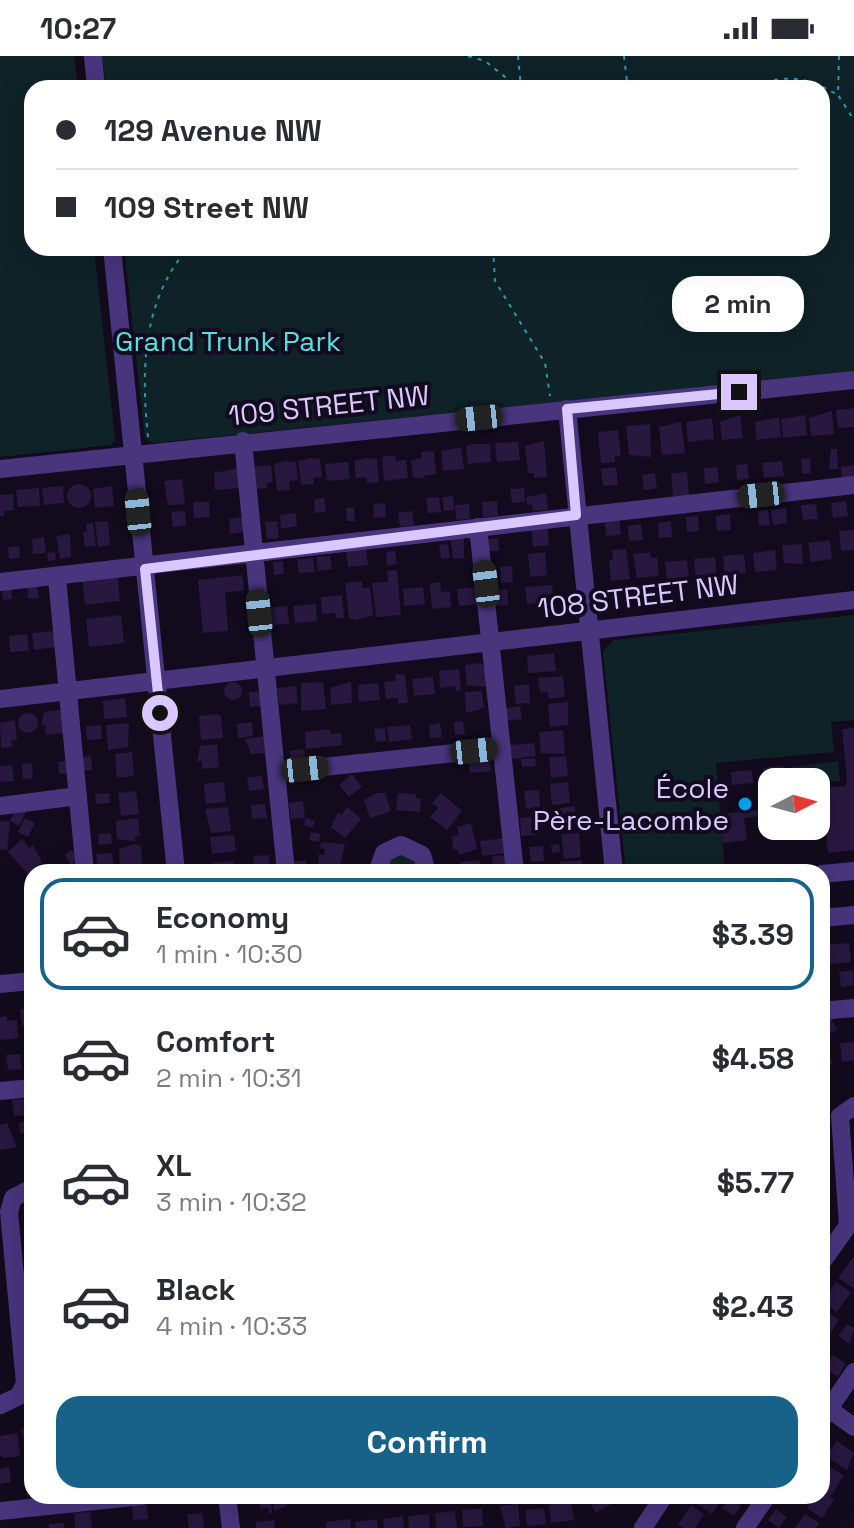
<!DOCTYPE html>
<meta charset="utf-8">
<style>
body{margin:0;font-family:"Space Grotesk",sans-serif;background:#f2f2f3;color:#2b2b33;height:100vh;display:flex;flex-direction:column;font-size:30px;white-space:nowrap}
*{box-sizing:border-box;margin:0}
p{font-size:26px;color:#7c7c81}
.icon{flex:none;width:44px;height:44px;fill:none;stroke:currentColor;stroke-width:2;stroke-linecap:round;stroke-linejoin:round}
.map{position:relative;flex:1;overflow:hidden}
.sheet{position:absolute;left:24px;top:808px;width:806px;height:640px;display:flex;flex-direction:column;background:#fff;border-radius:24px;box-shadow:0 8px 32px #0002}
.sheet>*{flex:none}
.top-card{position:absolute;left:24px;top:24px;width:806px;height:176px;border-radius:24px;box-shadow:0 8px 32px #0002;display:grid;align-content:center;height:176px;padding:0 32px;background:#fff}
.needle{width:52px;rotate:84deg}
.buttons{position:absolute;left:758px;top:712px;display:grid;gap:16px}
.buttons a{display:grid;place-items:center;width:72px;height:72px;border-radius:16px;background:#fff;box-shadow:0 8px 32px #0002;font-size:40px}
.end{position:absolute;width:36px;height:36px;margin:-18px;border:10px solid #dbc7ff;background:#111;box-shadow:0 0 0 4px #111}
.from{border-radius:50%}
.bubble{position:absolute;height:56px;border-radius:24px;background:#fff;box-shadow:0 8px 32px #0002;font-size:26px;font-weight:700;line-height:56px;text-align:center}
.car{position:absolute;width:24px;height:48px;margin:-24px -12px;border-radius:10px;box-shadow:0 0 6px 2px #0007;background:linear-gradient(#222 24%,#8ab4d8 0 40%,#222 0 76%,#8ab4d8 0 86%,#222 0)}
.top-card b{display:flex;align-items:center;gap:28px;height:76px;font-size:30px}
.top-card b+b{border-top:2px solid #e1e1e2}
.top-card i{width:20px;height:20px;background:#2b2b33}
ul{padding:14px 0 0;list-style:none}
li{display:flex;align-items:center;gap:24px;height:112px;margin:0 16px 12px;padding:0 16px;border:4px solid transparent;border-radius:24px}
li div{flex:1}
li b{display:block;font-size:30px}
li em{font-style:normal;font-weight:700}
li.selected{border-color:#186189}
li>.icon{width:72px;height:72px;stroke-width:1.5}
.action{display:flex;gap:16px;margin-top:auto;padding:16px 32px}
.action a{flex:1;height:92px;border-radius:24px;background:#186189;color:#fff;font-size:32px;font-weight:700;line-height:92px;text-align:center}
.status{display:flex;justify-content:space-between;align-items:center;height:56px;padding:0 40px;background:#fff;direction:ltr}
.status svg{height:22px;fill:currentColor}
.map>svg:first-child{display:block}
.green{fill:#0e2227}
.building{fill:#28173f}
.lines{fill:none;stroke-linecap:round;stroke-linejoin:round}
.path{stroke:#2a9ab1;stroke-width:2;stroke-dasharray:4 6;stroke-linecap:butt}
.minor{stroke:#48357e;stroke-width:18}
.route{stroke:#dbc7ff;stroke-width:10}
.poi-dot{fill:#00a3f2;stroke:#120b1d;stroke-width:3}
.labels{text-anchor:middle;stroke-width:8;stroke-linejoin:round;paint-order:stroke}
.park-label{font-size:28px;fill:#52e1de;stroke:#120b1d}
.street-label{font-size:28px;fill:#dbc7ff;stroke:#120b1d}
.poi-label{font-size:28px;fill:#dbc7ff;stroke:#120b1d;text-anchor:end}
</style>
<div class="status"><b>10:27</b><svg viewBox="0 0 49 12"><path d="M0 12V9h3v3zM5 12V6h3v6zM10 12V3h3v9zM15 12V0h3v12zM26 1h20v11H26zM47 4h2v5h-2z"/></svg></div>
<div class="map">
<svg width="854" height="1472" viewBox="0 0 854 1472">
<rect width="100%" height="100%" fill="#120b1d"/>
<!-- green -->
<path class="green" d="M0,0h74l4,32h-46v160h62l21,191 -4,6 -111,12z
M102,0h752v316l-701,71 -8,-5 -21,-190h698v-160h-716z
M854,559v105l-23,2 3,30 -118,11 9,109h-99l-23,-221 11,-11z
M838,705l2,20 -48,1 -2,-15z
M410,797l11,19h-39l6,-16z"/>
<!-- building -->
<path class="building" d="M854,352v19l-16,1 -2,-18z
M832,355l2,23 -23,2 -2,-18z
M740,359l3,23 -21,2 -2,-18z
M805,359l2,20 -24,3 -2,-19z
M779,361l2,20 -25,3 -1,-18z
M712,362l2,21 -26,3 -2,-20z
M681,366l4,31 -23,2 -3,-28z
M650,368l1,33 -22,-2 -3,-29z
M618,374l3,26h-6v6l-14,1 -3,-31z
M544,385l3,36 -13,1v-5h-6l-3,-27z
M518,386l2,18 -23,2 -2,-19z
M473,388h17l1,18 -23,2 -2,-18z
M461,391l3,22 -21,2 -2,-20z
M831,393h6l1,20h-9z
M434,395l2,23 -13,2 1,3 -11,-2 -2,-17 11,-2 -1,-6z
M395,399l1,6 10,-1 2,18 -24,3 -2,-24z
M312,402l8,1 2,18 -9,1 1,6 -13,1 -3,-24z
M367,402l10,1 2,23 -12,1 -1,-6 -10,1 -2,-17z
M810,402l1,15 -9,1 -1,-15z
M285,405l11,1 2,18 -9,1 1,9 -13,1 -3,-27z
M782,405l2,15 -20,2 -2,-15z
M348,406l2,17 -23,2 -2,-17z
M747,408l2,15 -12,1 -1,-15z
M271,409l2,17 -6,1v5l-12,1 -3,-22z
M854,409v13l-12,2 -1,-13z
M616,411l2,18 -15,1 -2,-17z
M717,411l2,15 -14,2 -1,-16z
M238,412l2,20 -25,2 -1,-17z
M687,416l2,23 -16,2 -2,-24z
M655,417l2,15 -13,2 -2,-15z
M182,423l3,25 -17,1 -4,-24z
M67 440a12 12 0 1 1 24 0a12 12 0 1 1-24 0Z
M63,430l1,17 -20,2 -2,-17z
M112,430l2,20 -19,2 -2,-19z
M39,432l1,18 -22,1 -2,-17z
M524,432l1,14 -13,1 -2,-14z
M546,437l2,17 -15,1 -1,-7 -5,1 -1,-8z
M13,438l1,16 -10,1v5h-4v-21z
M453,440l1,14 -10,1 -2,-14z
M439,441l2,15 -13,1 -2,-15z
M324,442l2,14 -11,1 -1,-14z
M497,445l1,15 -15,1 -1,-15z
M846,445l2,15 -15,2 -2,-15z
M193,446h16l1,15 -16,1z
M385,447l1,14 -12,1 -1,-14z
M469,448l1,15 -14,1 -1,-15z
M816,448l2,15 -15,1 -2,-15z
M354,451l1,14h-8l-1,-13z
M786,452l1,15 -14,2 -2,-15z
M768,454l2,15 -11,1 -1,-15z
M185,455l1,14 -13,2 -2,-15z
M412,455l2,14 -14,2 -2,-14z
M296,457l1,13 -16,3 -1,-14z
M730,458l1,16 -14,1 -1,-15z
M619,460l2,19 -15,1 -2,-18z
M698,460l1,15 -12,1 -1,-15z
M242,461l1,15 -13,2 -1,-15z
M108,465l2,24 -12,2 -3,-25z
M277,465l2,17 -12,1 -2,-17z
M671,465l1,16 -13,1 -1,-15z
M93,467l3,23 -11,1 -2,-15h4l-1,-8z
M641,468l2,16 -14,1 -1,-15z
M547,469l2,20 -16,2 -2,-21z
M854,474v20l-13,1 -2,-20z
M464,476v26l-11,1 -3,-25z
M70,478l1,23 -11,2 -4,-23z
M44,481l2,16 -13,1 -1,-15z
M498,482l1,13h-10l-1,-12z
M830,484l2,19 -21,3 -3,-19z
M448,488l2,14 -9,1 -2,-14z
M802,488l1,20 -19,-1 -2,-18z
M19,490l1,12 -11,1 -1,-12z
M366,493l2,16 -20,2 -2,-16z
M626,493l4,30 -19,2 -2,-21h4l-1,-10z
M775,494l2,20 -22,2 -2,-19z
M395,495l2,13 -10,2 -1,-14z
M55,496l1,8 -8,1 -1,-8z
M545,496l2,23 -17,2 -2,-23z
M650,496l1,6 6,-1 2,19 -22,2 -4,-24z
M744,498l2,19 -21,2 -2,-19z
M330,500l2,13 -14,2 -2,-14z
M715,501l2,19 -21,3 -2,-20z
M313,502l2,14 -16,1 -2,-14z
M687,504l2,19 -22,3 -2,-20z
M283,505l1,13 -10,1 -1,-13z
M512,510l1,16 -12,1 -1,-16z
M397,514l4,45 -25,2 -4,-34 16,-1 -1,-11z
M117,517l3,28 -35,4 -3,-28z
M242,519l2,16 -19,1 3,39 -25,2 -5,-53z
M362,525v7l8,-1 3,28 -17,5 -7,-2 -4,-35z
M440,526l1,10 9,-1 1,16 -19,2 -2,-25z
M37,528l2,14 -11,1 -1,-14z
M552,529l2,17 -27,2 -2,-17z
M11,531l1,12 -9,1 -1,-12z
M423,531l2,17 -21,2 -1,-17z
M478,531l2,17 -21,2 -2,-17z
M507,533l1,16 -13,1 -1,-16z
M342,539l2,23h-8l-1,-5 -13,1 -1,-17z
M316,548l1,17 -22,2 -2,-17z
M287,550l2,18 -18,1 -2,-17z
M121,559l3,28 -35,4 -3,-28z
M55,575l1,16 -22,3 -2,-17z
M27,578l2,17 -19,1 -1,-16z
M554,597l2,18 -28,2 -1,-17z
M479,607l7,3 3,21 -22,-2 -2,-20z
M459,613l2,21 -5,1 -1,-5 -15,2 -1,-17z
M396,618l9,1 3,28 -10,1v-6l-12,1 -2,-17 11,-1z
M563,620l2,21 -16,2 -1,-7 -8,1 -2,-15z
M433,621l2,17 -21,2 -2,-17z
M224 635a9 9 0 1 1 18 0a9 9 0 1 1-18 0Z
M323,626l3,27 -25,2v-28z
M351,626l1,21 -21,2 -1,-17z
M378,627l2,17 -21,2 -1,-17z
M529,628l1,19 -14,1 -2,-18z
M296,630l2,17 -19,2 -2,-17z
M262,635l1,15 -13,1 -1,-15z
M482,635l2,17 -18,5 -1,-21z
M125,642l2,19 -23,2 -1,-18z
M568,646v23l-18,2 -2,-23z
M520,650l2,13 -15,2 -1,-13z
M62,654l2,23 -18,2 -1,-10h-4l3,-13z
M18 667a10 10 0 1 1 20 0a10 10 0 1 1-20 0Z
M215,658l6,2 2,22 -22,2 -2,-24z
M15,664l2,20 -6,1 1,6 -11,1 -1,-25z
M463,665l2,13 -10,1 -1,-13z
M252,666l1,14 -15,2 -1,-14z
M129,667l-1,24 -20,3 -2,-25z
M440,667l2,14 -12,1 -1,-13z
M101,669l1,14 -15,1 -1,-14z
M410,669l2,14 -23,3 -2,-15z
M385,672l1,13 -10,1 -2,-13z
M854,672v122l-26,3 -3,-26 -9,1v-39l29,-3 2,-7 -5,-50z
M329,673l2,5 10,-1 1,12 -36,4 -1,-17z
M563,674l2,24 -24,-1 -2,-21z
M266,680l2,17 -17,1 -6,-15z
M534,687l2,13 -24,3 -2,-14z
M217,688l2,23 -17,2v-8l-5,1 3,-16z
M304,693l1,10 -14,2 -1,-10z
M132,696l2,24 -17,2 -2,-24z
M489,698l2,17 -21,2 -2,-17z
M91,700l1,14 -10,1v-14z
M566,700l2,20 -17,2 -2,-21z
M535,702l1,8 -14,1 -1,-8z
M68,705l1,12 -10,1 -1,-12z
M32,707l1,15 -10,1 -1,-15z
M12,709l2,16 -14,1v-16z
M784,710l1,14 -21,2 -1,-14z
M752,714l1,13 -21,2 -1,-13z
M352,718l10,13 -13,10 -10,-12z
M262,720l2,13 -15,2 -2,-14z
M224,726l2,20 -20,2 -2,-20z
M568,726l2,21 -18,2 -2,-21z
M539,734l1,18 -14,1 -2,-18z
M136,735l3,23 -18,2 -3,-23z
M109,737l1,10 -14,1 -1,-10z
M376,737h9l6,18 -21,7 -6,-18z
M398,737l18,1v4l5,1 -1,13 -24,-2z
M441,737l21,18 -15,19 -17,-13 8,-9 -6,-5z
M772,738v32l41,2 -49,5 -2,-17 -18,2 3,22 -24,3 -3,-29 41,-4 -1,-15z
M303,745l2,17 -14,1 -2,-16z
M265,748l2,14 -15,1 -1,-14z
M575,750v24l-21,3v-24z
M228,751l3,24 -20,2 -6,-24z
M347,751l14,12 -16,19 -14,-11 7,-15 3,3z
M16,752l10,4 -7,14 -9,-5z
M536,760l2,19 -17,1 -1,-18z
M25,762l10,5 -7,14 -10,-5z
M138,762l2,18 -5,1v4l-18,-2 -1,-18z
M306,762l9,3 -2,7 -9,-3z
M0,765l10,1 -3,28 -7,-1z
M471,767l6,26 -18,6 -2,-6 -4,1 -1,-13 7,-2 -2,-8z
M311,776l9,2 -1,8 -10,-2z
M111,777l1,11 -13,1 -1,-11z
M579,777l2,24 -17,2 -3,-25z
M234,779l2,16 -24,3 -2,-17z
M506,782l1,15 -25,3 -2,-15z
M22,783l7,9 4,-3 9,17 -14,12 -20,-22z
M321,786l24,2 -5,23 -22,-3 1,-10 5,1 1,-6 -5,-1z
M135,788l6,2 1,19 -22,2 -1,-18z
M559,788l1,8 -8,1 -1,-8z
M543,790l1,15 -13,1 -2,-15z
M72,794l6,11 -8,4 -5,-11z
M112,797l2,15 -16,2 -2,-16z
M269,799l1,15 -15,1 -2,-15z
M508,799l2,16 -16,1 -2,-16z
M306,804v5l6,-1 1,8h-21l-1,-10z
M480,804l1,12h-20l-1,-10z
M582,804l1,12h-22l-1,-10z
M233,805l1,11h-20l-1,-9z
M32,873v23l-6,1 -2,-17z
M849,887l2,19 -28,3 -1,-20z
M853,914l1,15 -13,2 -2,-15z
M32,952v17l-10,1 -2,-17z
M7,960v5l10,-1 1,18 -18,2v-23z
M830,960l7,14 -13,7 -2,-17z
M854,986v18l-12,2 -2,-19z
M822,990l11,17 -11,6z
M20,998l2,15 -14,1 -2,-15z
M26,1043l1,16 -13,1 -2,-16z
M30,1063l2,29h-5l-1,-15h-6l-1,-10z
M7,1067l10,24 -17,3v-25z
M854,1200v30l-1,2 -15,-10z
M836,1226l15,10 -14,20 -14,-10z
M824,1253l15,11 -13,20 -4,-2z
M847,1268l7,4 -4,16 -12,-8z
M833,1299l13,9 -8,13 -14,-9z
M32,1368v16l-5,3 -7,-13z
M17,1377l3,23 -16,2 -4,-3v-19z
M837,1385l17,12 -7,17 -21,-14z
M829,1410l15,10 -14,21 4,3 -12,18 -15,-10 8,-12h7v-19z
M9,1411l2,15 -11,2v-15z
M258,1440h13l1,17h-3l-1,-5 -8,1z
M273,1440h13l1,10 -13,5z
M306,1440h15l1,5 -16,2z
M333,1440h15v5l-15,1z
M586,1440h23l4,7 -17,10z
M703,1440h21l-12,18 -15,-10z
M731,1440h17l-6,8z
M783,1440h19l-6,9z
M729,1442l12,8 -7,10 -12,-8z
M571,1446l3,18 -23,3 -2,-18z
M147,1448l1,15 -15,1 -1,-15z
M518,1448l2,22 -14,2 -6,-22z
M691,1449l13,9 -9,14h-11l-6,-4z
M482,1452l1,18 -20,1 -1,-17z
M544,1452l2,16 -19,2 -2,-16z
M776,1453l11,8 -8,11 -11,-8z
M455,1455l2,17h-21l-1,-15z
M90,1456l2,16h-17l-1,-15z
M202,1457l2,15h-15l-2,-14z
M429,1458l1,14h-21l-1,-12z
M805,1458l14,9 -3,5h-21z
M403,1460l1,12h-20l-1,-9z
M350,1463l1,9h-25v-6z
M377,1463l1,9h-22l-1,-6z
M274,1464l1,8h-19v-6z
M64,1467v5h-15v-4z"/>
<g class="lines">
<!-- path -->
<path class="path" d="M468,0l17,5 34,27
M518,0l3,32
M624,0l3,26
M839,0l-1,39 16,25
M580,32l75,-7 35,7
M745,32c40,-13 56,-14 93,7
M493,192l2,33 50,82 5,33
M148,381c-7,-66 -6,-136 40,-189"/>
<!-- minor -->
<path class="minor" d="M93,0l3,32
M112,192l64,624
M567,353l47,463
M243,385l43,431
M0,413l854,-89
M478,471l37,345
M57,522l28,294
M0,526l854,-97
M0,643l854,-99
M276,716l226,-24
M0,750l78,-10
M377,816l7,-19 17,-8 21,10 5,17
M822,818l32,-3
M822,862l32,-3
M0,928l32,-3
M822,955l32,-3
M0,1035l32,-3
M848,1168l-8,-108 14,-10
M822,1206l32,-45
M822,1348l32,23
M0,1349l19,-9 6,-13 -16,-171 4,-14 19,-10
M822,1363l32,-47
M227,1440l4,32
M0,1455l142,-15
M643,1472l21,-32
M745,1472l22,-32"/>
</g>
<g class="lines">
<!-- route -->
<path class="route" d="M160,657l-15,-144 431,-54 -9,-106 172,-17"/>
</g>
<!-- markers -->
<circle class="poi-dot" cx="745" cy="748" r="8"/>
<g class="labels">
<!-- park labels -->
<g class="park-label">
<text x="228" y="295">Grand Trunk Park</text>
</g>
<!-- street labels -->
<g class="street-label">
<text transform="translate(329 349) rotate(-6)" y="10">109 STREET NW</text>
<text transform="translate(638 540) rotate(-7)" y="10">108 STREET NW</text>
</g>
<!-- poi labels -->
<g class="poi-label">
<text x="729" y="742">École<tspan x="729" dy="32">Père-Lacombe</tspan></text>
</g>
</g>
</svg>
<div class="buttons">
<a><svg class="needle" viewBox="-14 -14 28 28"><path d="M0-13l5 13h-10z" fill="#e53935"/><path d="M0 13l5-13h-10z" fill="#7c7c81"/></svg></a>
</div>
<i class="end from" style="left:160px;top:657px"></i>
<i class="end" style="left:739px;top:336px"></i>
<div class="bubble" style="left:672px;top:220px;width:132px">2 min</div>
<i class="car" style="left:479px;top:362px;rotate:264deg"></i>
<i class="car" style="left:761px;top:439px;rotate:264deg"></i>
<i class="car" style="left:138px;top:456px;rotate:354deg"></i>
<i class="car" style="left:486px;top:528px;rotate:353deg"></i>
<i class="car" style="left:259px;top:557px;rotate:354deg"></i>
<i class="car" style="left:474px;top:695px;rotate:84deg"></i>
<i class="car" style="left:305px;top:713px;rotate:84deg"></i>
<div class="top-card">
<b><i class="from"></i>129 Avenue NW</b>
<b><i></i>109 Street NW</b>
</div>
<section class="sheet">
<ul>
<li class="selected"><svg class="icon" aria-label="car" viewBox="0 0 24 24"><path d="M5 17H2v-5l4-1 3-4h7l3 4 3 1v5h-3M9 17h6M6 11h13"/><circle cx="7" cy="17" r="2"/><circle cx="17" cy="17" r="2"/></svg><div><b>Economy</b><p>1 min · 10:30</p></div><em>$3.39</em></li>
<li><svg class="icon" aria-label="car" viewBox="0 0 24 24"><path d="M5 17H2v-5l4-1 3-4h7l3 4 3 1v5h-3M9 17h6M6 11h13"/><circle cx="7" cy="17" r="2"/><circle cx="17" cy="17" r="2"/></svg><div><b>Comfort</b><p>2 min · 10:31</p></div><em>$4.58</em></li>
<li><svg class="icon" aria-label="car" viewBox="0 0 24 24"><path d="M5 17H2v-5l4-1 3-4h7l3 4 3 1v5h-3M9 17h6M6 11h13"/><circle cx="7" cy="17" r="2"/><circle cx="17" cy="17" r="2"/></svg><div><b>XL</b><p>3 min · 10:32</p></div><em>$5.77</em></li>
<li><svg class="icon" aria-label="car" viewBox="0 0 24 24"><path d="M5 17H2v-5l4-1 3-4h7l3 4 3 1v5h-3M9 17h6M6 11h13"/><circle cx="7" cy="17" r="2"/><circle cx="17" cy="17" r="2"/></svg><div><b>Black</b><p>4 min · 10:33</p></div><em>$2.43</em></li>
</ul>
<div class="action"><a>Confirm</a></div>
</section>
</div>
